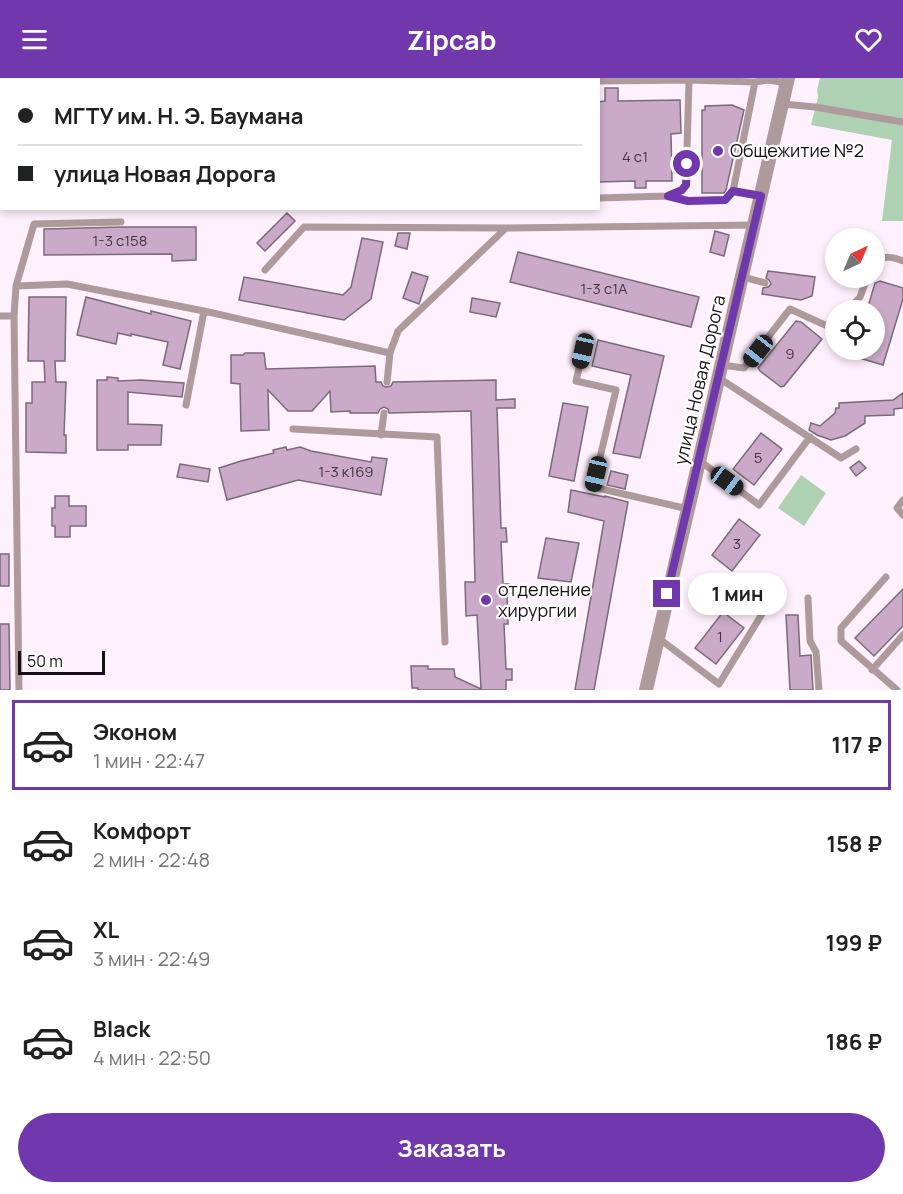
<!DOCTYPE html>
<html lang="ru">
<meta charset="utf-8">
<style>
body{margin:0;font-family:Manrope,sans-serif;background:#f2f2f2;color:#202124;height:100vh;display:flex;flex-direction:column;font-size:22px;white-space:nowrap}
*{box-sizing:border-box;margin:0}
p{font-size:20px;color:#757577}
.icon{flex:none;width:33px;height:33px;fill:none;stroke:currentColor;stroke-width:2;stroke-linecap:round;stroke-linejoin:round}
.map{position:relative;height:612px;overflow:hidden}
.sheet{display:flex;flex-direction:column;background:#fff;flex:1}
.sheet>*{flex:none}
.guide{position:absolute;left:0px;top:0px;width:600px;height:132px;box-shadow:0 3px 9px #0003;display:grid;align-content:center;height:132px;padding:0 18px;background:#fff}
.needle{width:39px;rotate:44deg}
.controls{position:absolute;left:825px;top:150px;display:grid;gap:12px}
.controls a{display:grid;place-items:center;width:60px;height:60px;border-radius:50%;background:#fff;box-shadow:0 3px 9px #0003;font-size:30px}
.scale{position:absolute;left:18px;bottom:15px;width:87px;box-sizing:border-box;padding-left:6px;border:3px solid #150f14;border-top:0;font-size:16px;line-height:21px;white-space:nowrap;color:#150f14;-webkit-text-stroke:4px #fff;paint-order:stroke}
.end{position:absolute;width:27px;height:27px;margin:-14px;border:8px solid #7138ae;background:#fff;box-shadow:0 0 0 3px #fff}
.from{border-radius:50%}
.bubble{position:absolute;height:42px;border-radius:21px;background:#fff;box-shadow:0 3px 9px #0003;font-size:20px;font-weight:700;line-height:42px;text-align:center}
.car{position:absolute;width:18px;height:36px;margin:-18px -9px;border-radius:8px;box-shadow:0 0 4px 2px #0007;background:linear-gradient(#222 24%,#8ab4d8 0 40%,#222 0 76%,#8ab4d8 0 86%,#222 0)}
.guide b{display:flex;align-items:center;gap:21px;height:57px;font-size:22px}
.guide b+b{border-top:2px solid #e0e0e0}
.guide i{width:15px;height:15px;background:#202124}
ul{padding:10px 0 0;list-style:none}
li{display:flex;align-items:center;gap:18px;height:90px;margin:0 12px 9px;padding:0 6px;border:3px solid transparent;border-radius:0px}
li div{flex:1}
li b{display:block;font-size:22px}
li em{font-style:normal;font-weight:700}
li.current{border-color:#7138ae}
li>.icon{width:54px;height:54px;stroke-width:1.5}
.action{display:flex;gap:12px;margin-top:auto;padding:12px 18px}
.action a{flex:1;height:69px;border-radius:36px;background:#7138ae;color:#fff;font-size:24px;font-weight:700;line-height:69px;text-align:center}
header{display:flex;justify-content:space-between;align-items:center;height:78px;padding:0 18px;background:#7138ae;color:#fff;font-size:27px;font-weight:700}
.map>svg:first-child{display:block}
.green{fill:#aed0b3}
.building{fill:#caaac8;stroke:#7a6b79;stroke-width:1.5}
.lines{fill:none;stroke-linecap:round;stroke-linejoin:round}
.lane{stroke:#ae999b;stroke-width:7}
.street{stroke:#ae999b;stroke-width:14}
.secondary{stroke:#8a6d71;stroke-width:18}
.route{stroke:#7138ae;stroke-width:8}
.poi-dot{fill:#7138ae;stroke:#fff;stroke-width:2}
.labels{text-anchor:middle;stroke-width:4.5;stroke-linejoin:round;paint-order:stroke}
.number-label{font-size:15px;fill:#423641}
.poi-label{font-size:18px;fill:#150f14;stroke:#fff;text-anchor:start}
.street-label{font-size:18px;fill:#150f14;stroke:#fff}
</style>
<header><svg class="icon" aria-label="menu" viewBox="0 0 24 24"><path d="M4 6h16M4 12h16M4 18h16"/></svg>Zipcab<svg class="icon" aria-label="heart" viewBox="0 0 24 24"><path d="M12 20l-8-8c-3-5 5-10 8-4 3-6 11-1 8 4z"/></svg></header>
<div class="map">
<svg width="903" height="612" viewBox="0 0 903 612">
<rect width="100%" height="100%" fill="#fef0fc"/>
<!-- green -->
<path class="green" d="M820,0h83v143h-21l10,-81 -81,-15 7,-28 -1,-7z
M801,397l25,18 -22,33 -26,-18z"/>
<!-- building -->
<path class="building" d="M605,10h13v13l62,-1 1,33 -10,1 1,47h-26v7h-11v-7l-37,1v-80l7,-1z
M732,27l12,5 -18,80 -2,3h-22v-83h3v-4z
M287,135l8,8 -30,30 -8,-8z
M123,149h73v33l-24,1v-7l-128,1v-26z
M715,153l14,4 -5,21 -14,-4z
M398,155h12l-3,16 -12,-3z
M362,160l21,4 -12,57 -27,21 -105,-20 5,-23 99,18 8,-8z
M518,174l181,45 -8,30 -181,-45z
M768,193l47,6 -3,19 -11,4 -39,-6 1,-6 5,-1 3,-3 -2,-4 -3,-2z
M412,194l16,5 -9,27 -16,-6z
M880,203l23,7v11l-20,66 -44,-13 1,-2h34v-40h-7l8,-27z
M29,219h37l-1,64h-10l1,21h10l-2,53h2v18l-40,-1v-49h6v-21h13l-1,-21h-16z
M86,219l65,17v-3l40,10 -11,48 -17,-4 5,-23 -37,-8v2l-13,-3 -2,11 -39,-9z
M472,220l28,5 -4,14 -26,-5z
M796,243l5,1 21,17 -38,47 -3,1 -21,-16 -2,-3z
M598,262l66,16 -24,102 -27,-5 18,-78 -39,-9z
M245,275h19l2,16 109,-3 1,16h5l2,4 3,1 5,-1 2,-4 103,-2v20l19,-1v9h-18l4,120h5l1,14h-6l2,42h6v9h-2l1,31h-4l2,45h6v11h-6v10h-88v-2h-6l-1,-22h17v3h26l1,8 26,12 -4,-74 -11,1 -1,-34h10l-4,-171 -82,2 -1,-4 -4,-2 -4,2 -2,4h-28v-2l-19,1 -1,-21 -18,20h-24l-20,-21 1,40 -28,1 -1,-47 -9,-1v-28h12z
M107,299l11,1v3l23,-1 43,3 -2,14 -54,-5v32l34,1 -1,20h-33v5h-31v-70h10z
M903,315v15l-9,1v6l-29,1v7l-20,13 -14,4 -14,-5 -8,-5 2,-7 9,3 15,-13 1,-5h3v-5l54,-3z
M563,325l25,4 -14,74 -25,-5z
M761,355l21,16 -28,36 -21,-16z
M286,369l1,3 13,-3 11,4 60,11 1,-5 15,2 -6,36 -83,-15 -71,20 -8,-32 22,-7 33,-8 -1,-3z
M859,383l7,7 -10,8 -6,-8z
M180,386l30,5 -2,13 -31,-5z
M611,393l17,4 -3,14 -18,-4z
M571,412l34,7v-1l23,6 -34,188h-19l29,-169 -36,-9z
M55,418h14v10h17v20h-16v11h-15v-11h-3v-18h3z
M739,441l21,16 -28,36 -20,-16z
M546,460l33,5 -8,39 -33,-4z
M0,476h9v32h-9z
M903,511v37l-29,30 -19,-18z
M723,534l21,16 -28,36 -21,-16z
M786,537h12l2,41 11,-1 2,35h-23z
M0,546h9l1,66h-10z"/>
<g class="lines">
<!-- lane -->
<path class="lane" d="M167,0v2
M598,3l91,-1 66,2 13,-2 19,3
M783,26l32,3 88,15
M733,113l22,-109
M668,118l20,5 37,-1 8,-9 28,5
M598,120l70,-2 14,-6 4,-5 3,-105
M874,184c10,-7 19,-5 29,-1
M265,192l39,-43 202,1
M743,199l22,6
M16,208l18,-62 87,-2
M848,232l12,-13 7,-19
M0,238h14
M583,273l-7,30 40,9 -23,97 95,22
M722,287l22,3 46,-59 35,16 11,-2
M719,300l122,80 15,-9
M387,304l3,-29
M186,327l18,-94
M293,351l144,8 8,205
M381,357l3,-22
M700,383l59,44 51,-68
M903,422l-6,8 6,7
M886,499l-45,51v13l56,49
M808,520l2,43 6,11 3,38
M657,559l62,47 43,-70v-32
M872,592l31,-35
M19,612l-5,-374 2,-30 51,-2 137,27 186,42 8,-22 108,-103 249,-3"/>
<!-- street -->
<path class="street" d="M646,612l142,-612"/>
<!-- secondary -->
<path class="secondary" d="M100,2l2,-2
M0,46h2"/>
</g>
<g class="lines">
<!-- route -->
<path class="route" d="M667,516l94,-398 -28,-5 -8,9 -37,1 -20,-5 14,-6 4,-5 1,-21"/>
</g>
<!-- markers -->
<g class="poi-dot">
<circle cx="718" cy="73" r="6"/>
<circle cx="486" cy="522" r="6"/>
</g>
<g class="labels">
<!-- number labels -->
<g class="number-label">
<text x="635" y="84">4 с1</text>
<text x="120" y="168">1-3 с158</text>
<text x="604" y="216">1-3 с1А</text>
<text x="790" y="281">9</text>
<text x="758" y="385">5</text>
<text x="346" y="399">1-3 к169</text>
<text x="737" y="471">3</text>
<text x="720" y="564">1</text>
</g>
<!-- poi labels -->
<g class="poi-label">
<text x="730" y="79">Общежитие №2</text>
<text x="498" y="518">отделение<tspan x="498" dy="21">хирургии</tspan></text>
</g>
<!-- street labels -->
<g class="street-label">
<text transform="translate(700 302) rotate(-77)" y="6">улица Новая Дорога</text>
</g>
</g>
</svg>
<div class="controls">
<a><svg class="needle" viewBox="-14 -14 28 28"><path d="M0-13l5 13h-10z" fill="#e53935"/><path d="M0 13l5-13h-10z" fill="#757577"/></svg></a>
<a><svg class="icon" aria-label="locate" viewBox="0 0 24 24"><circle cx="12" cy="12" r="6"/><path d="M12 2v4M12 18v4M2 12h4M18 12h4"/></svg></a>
</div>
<div class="scale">50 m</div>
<i class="end from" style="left:687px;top:86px"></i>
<i class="end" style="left:667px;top:516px"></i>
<div class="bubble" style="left:688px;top:495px;width:99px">1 мин</div>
<i class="car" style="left:583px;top:273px;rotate:193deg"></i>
<i class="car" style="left:758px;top:273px;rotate:218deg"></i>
<i class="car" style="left:596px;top:396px;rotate:193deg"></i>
<i class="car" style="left:727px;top:403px;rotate:126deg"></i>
<div class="guide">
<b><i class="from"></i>МГТУ им. Н. Э. Баумана</b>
<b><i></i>улица Новая Дорога</b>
</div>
</div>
<section class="sheet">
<ul>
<li class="current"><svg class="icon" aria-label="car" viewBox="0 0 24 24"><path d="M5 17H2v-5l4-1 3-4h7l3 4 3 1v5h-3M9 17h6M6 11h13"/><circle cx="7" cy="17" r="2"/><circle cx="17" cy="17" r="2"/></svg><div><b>Эконом</b><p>1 мин · 22:47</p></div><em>117 ₽</em></li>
<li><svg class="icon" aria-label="car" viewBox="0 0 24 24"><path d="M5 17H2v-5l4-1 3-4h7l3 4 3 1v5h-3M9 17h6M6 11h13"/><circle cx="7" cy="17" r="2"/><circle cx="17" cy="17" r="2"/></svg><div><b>Комфорт</b><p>2 мин · 22:48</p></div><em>158 ₽</em></li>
<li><svg class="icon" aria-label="car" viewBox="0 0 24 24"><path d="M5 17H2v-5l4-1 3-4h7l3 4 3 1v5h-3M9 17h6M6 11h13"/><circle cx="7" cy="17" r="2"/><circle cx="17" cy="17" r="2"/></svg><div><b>XL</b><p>3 мин · 22:49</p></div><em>199 ₽</em></li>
<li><svg class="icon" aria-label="car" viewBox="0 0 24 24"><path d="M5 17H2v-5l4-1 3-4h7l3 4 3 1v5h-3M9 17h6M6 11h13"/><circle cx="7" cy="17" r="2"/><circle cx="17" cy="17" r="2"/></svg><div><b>Black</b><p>4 мин · 22:50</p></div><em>186 ₽</em></li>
</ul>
<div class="action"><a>Заказать</a></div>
</section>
